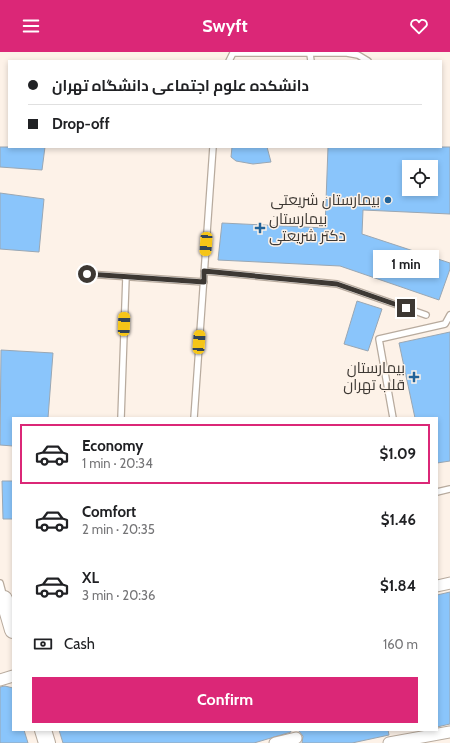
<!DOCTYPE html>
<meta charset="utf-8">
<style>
body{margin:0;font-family:Cabin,Cairo,sans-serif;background:#f6f6f6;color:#202124;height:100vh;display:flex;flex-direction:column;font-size:15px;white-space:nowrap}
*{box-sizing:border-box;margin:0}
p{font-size:13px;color:#757577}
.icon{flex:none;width:22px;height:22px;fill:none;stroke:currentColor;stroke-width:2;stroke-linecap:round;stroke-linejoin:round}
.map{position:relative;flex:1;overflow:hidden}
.side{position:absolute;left:12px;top:365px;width:426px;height:314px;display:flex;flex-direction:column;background:#fff;border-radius:0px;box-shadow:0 2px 6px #0003}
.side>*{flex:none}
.top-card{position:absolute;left:8px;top:8px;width:434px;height:88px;border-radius:0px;box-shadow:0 2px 6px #0003;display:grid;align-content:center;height:88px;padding:0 20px;background:#fff}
.fabs{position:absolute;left:402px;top:108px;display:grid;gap:8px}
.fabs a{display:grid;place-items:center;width:36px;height:36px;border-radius:0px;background:#fff;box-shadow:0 2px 6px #0003;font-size:20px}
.end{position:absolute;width:18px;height:18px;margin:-9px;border:5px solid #3d3833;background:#fff;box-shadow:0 0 0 2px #fff}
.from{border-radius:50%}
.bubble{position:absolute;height:28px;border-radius:0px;background:#fff;box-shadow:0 2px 6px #0003;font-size:13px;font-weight:800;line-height:28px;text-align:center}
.car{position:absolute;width:12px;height:24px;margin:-12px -6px;border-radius:5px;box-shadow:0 0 3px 1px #0007;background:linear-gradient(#f5c518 24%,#345 0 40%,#f5c518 0 76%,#345 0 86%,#f5c518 0)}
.top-card b{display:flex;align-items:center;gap:14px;height:38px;font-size:15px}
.top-card b+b{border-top:1px solid #e0e0e0}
.top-card i{width:10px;height:10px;background:#202124}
ul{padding:7px 0 0;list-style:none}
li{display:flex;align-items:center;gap:12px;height:60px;margin:0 8px 6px;padding:0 12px;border:2px solid transparent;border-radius:0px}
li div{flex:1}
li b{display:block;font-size:15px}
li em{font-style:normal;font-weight:800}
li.on{border-color:#db2777}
li>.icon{width:36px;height:36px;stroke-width:1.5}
.pay{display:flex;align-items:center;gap:10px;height:44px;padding:0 20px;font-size:15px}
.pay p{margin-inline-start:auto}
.button{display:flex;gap:8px;margin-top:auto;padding:8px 20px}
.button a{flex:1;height:46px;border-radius:0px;background:#db2777;color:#fff;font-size:16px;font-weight:800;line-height:46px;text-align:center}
header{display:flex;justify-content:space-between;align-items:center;height:52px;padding:0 20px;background:#db2777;color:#fff;font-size:18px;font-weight:800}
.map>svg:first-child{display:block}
.building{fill:#8ac5fb;stroke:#9aa7b3;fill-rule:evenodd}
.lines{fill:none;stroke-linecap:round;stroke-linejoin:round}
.lane-casing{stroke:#b8ab9e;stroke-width:8}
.street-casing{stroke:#b8ab9e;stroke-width:13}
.secondary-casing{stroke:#b8ab9e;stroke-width:18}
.lane{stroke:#fff;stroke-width:5.5}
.street{stroke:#fff;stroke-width:11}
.secondary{stroke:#fff;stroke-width:16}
.route{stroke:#3d3833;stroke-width:5}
.poi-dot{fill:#226399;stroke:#fdf2e8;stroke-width:1.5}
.labels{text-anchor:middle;stroke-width:3;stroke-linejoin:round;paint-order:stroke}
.poi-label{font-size:15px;fill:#3d3833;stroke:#fdf2e8;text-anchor:end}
</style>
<header><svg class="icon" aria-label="menu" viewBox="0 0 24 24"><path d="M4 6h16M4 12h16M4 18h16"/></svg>Swyft<svg class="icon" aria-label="heart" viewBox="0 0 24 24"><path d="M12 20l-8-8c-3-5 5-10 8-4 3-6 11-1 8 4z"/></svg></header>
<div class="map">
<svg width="450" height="691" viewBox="0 0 450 691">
<rect width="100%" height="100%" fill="#fdf2e8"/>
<!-- building -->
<path class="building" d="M0,95h45l-3,23 -42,-3z
M232,95h35l4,15 -18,2 -17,-3 -5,-4z
M328,95h122v67l-87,-4 -1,24 88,29v6l-11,31 -99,-34 -122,-6 4,-37 103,5zM409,115h22v22h-22z
M0,141l44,6 -5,53 -39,-3z
M357,249l25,8 -14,42 -24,-7z
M450,280v129l-13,2v-45h-22l-16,-75z
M1,298l52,3 -5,65h-35v28l-13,-1z
M2,429h11v38h-10z
M450,540v132l-13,3v-132z
M5,634l8,2v42h11l4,13h-28v-56z
M59,678h231l1,2 -37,11h-191z
M298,678h90l1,5 -37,8h-50l1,-7z"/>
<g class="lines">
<defs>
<path id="lane" d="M310,2l1,7
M229,9l4,-8h114l11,2 10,6
M204,219l133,13 89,31
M87,222l117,8
M121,366l5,-141
M194,366l19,-271
M393,366l-14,-79 66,-15 5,-9
M437,440l13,-3
M0,531l4,15"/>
<path id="street" d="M437,534l13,-3
M0,628l13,-4
M275,691l21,-5
M389,691l61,-11"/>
<path id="secondary" d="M4,547l9,31
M43,678l4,13"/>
</defs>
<!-- lane casing -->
<use href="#lane" class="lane-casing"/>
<!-- street casing -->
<use href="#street" class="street-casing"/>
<!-- secondary casing -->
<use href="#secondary" class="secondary-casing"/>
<!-- lane -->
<use href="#lane" class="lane"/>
<!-- street -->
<use href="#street" class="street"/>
<!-- secondary -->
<use href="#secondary" class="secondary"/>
</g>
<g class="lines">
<!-- route -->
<path class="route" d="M87,222l117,8v-11l133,13 69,24"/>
</g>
<!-- markers -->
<g class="poi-dot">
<circle cx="388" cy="148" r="4"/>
<path d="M258 170h4v4h4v4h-4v4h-4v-4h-4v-4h4z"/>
<path d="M412 319h4v4h4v4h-4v4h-4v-4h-4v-4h4z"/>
</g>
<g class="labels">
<!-- poi labels -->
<g class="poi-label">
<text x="380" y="153">بیمارستان شریعتی</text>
<text x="269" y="172" text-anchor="start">بیمارستان<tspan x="269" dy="17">دکتر شریعتی</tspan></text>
<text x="405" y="321">بیمارستان<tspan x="405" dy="17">قلب تهران</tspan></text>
</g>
</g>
</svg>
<div class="fabs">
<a><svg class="icon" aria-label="locate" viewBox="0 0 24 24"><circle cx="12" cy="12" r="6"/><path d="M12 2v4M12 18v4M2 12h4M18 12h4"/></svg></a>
</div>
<i class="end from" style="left:87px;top:222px"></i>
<i class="end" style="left:406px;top:256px"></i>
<div class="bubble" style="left:373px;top:198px;width:66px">1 min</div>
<i class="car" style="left:206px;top:192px;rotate:184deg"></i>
<i class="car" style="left:124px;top:272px;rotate:2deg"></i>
<i class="car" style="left:199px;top:290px;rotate:4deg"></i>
<div class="top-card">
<b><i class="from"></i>دانشکده علوم اجتماعی دانشگاه تهران</b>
<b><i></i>Drop-off</b>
</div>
<section class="side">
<ul>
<li class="on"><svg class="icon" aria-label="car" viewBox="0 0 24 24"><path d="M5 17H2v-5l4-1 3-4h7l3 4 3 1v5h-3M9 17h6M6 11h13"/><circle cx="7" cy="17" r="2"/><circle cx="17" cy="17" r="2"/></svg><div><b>Economy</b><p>1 min · 20:34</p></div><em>$1.09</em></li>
<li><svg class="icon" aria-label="car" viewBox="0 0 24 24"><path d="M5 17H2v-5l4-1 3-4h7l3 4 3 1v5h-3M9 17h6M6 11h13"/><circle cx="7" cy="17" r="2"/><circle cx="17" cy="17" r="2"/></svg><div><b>Comfort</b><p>2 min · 20:35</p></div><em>$1.46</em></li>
<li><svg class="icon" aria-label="car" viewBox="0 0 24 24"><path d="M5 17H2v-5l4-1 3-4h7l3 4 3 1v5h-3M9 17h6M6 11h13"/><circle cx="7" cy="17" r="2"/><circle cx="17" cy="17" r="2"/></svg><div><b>XL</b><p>3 min · 20:36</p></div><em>$1.84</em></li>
</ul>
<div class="pay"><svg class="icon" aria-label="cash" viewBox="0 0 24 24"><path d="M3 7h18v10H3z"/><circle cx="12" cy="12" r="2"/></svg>Cash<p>160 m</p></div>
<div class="button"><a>Confirm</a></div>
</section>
</div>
